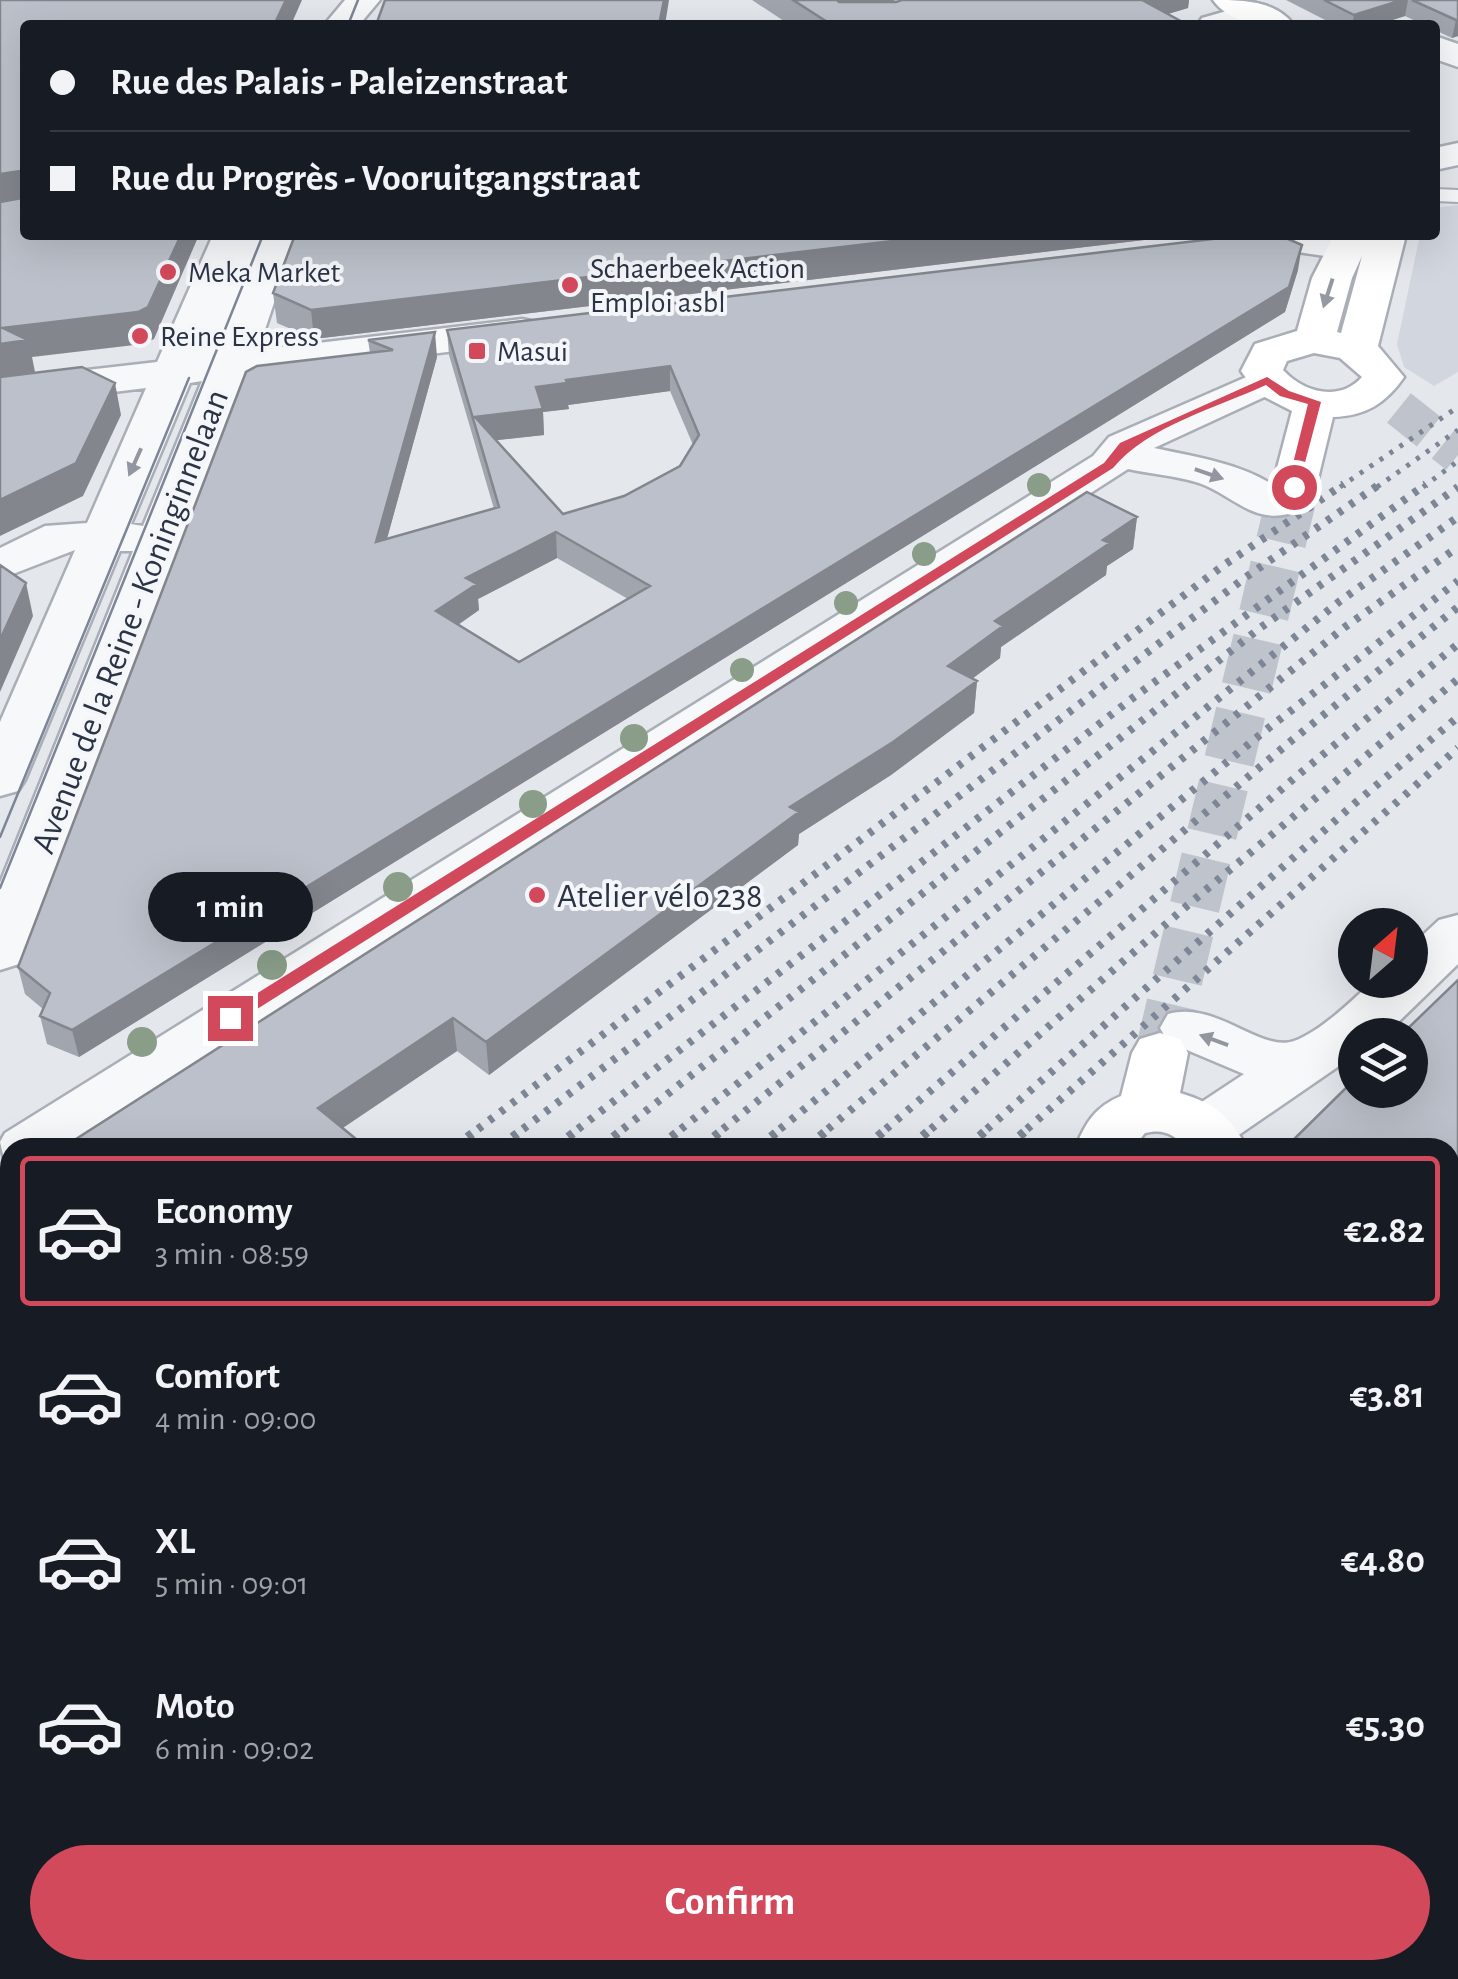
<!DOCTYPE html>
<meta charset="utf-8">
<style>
body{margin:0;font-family:"Alegreya Sans",sans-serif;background:#242831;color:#f1f3f6;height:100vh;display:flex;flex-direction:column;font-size:38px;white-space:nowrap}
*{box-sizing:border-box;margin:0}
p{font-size:32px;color:#9ea1a6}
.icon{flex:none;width:55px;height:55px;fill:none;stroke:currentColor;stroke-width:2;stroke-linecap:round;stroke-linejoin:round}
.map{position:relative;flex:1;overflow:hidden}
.details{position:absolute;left:0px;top:1138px;width:1460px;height:842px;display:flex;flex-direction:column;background:#171b24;border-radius:30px 30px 0 0;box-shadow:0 10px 40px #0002}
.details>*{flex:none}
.hud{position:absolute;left:20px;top:20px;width:1420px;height:220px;border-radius:10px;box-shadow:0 10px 40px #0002;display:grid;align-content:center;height:220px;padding:0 30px;background:#171b24}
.needle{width:65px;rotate:28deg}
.controls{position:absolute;left:1338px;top:908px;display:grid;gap:20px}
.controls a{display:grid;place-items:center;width:90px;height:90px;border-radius:50%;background:#171b24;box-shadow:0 10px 40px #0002;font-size:50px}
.end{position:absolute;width:45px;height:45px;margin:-22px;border:12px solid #d1495b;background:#fff;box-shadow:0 0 0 5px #fff}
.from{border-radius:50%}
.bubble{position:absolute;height:70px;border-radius:35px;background:#171b24;box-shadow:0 10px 40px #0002;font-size:32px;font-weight:700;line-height:70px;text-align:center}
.hud b{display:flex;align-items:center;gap:35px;height:95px;font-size:38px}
.hud b+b{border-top:2px solid #363941}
.hud i{width:25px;height:25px;background:#f1f3f6}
ul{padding:18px 0 0;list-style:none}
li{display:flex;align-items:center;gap:30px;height:150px;margin:0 20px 15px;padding:0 10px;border:5px solid transparent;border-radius:10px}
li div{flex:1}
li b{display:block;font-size:38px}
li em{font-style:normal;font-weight:700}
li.active{border-color:#d1495b}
li>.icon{width:90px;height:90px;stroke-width:1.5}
.cta{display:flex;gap:20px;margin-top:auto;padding:20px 30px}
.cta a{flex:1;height:115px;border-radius:60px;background:#d1495b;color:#fff;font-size:40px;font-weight:700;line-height:115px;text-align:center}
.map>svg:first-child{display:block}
.built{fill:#d2d6de}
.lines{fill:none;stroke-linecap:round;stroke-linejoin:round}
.secondary-tunnel-far1{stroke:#bfc3cb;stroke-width:38;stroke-dasharray:38 19;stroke-linecap:butt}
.secondary-tunnel{stroke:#bfc3cb;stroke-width:50;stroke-dasharray:50 25;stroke-linecap:butt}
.lane-casing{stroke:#a9aeb7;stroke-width:4}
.street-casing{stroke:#a9aeb7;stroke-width:5}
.secondary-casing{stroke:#a9aeb7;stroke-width:5}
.lane{fill:#f7f8fa;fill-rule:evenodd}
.street{fill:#f7f8fa;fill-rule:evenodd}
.secondary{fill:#fff;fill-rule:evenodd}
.tram{stroke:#7d8696;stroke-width:2.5}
.rail-far2{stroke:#7d8696;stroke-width:5;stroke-dasharray:4 8;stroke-linecap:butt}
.rail-far1{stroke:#7d8696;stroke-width:8;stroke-dasharray:5 9;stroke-linecap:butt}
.rail{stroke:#7d8696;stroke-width:9;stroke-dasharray:6 12;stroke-linecap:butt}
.tree{fill:#899d89}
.wall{fill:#a1a5ae;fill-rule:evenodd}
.shaded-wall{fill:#83868d}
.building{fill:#bbc0ca;stroke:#83868d;stroke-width:2.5;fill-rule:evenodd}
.oneway{fill:#959aa2}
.oneway2{fill:#9196a0}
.route{fill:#d1495b}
.poi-dot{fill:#d1495b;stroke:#f4f6f9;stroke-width:4}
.labels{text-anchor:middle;stroke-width:8;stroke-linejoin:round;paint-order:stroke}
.far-poi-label{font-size:30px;fill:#2b3445;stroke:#f4f6f9;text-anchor:start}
.street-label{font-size:35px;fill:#2b3445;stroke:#f4f6f9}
.poi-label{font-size:35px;fill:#2b3445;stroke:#f4f6f9;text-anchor:start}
</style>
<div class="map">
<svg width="1458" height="1979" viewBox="0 0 1458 1979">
<rect width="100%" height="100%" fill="#e4e7ec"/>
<!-- built -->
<path class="built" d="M1458,205v167l-24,14 -30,-19 -7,-23 23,-109h15v-27z"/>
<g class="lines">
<!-- secondary-tunnel-far1 -->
<path class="secondary-tunnel-far1" d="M1399,408l59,47"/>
<!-- secondary-tunnel -->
<path class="secondary-tunnel" d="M1160,1053l134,-566"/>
<defs>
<path id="lane" d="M1435,189l23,1v12l-23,-1z
M246,235h20l-54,133 -10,6 -7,-2 -3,-4z"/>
<path id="street" d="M345,0h35l-21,25h-35z
M1255,3l12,3 5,7c-14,20 -53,12 -75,12l5,-7z
M1435,36l23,8v23l-23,-8z
M1458,143v22l-23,5v-22z
M213,235h38l-50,122 13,-2 45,-120h38l-39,115 264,-31 14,3 6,9 -6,9 -14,3 -276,33 -219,575 -8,13 -19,6v-87l133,-332h-13l-95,229 -7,11 -18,5v-74l75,-172 -75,29v-31l45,-22 42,-3 59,-135 -146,18v-26l157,-18zM202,381l-59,145 -12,-2 59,-141z
M1217,235h128l18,4 5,8 -5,8c-29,7 -57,-5 -86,-4 -26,1 -52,11 -78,4l-5,-8 5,-8z
M1267,368l15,3 6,9 -6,9 -128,59c42,9 114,19 140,57l-6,9c-36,9 -57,-20 -89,-31 -22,-7 -48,-9 -71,-14l-1057,679h-61v17l-5,-2 -5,-21 5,-9 1088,-677 16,-19z
M1458,915v49l-73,71h-30v20l-128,88 -15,5 -27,-5 -8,-15 8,-15 59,-39 -76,-32 -8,-14 8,-14c48,-14 92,39 126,27 26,-9 60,-42 80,-61h36v-33l29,-27z
M1458,1513v59l-8,3v-59z"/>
<path id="secondary" d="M1213,0c29,0 62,0 81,25 -29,0 -62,1 -81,-25z
M1334,235h72l-28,111 26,31c-18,26 -38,39 -71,40l-17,70 -6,9 -16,4 -16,-4 -6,-9 20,-76 -35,-18 -16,-22 14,-27 42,-13 15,-53zM1362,256l-21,77 -4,-1 15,-54zM1314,353l26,5 22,19c-22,25 -58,16 -79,-7l4,-9z
M1160,1033l20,6 8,14 -8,40c34,10 50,23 67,55h-59c-14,-13 -24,-20 -43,-15l-12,15h-58c11,-26 20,-41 46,-52l11,-43 8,-14z
M846,1970h76l-3,9h-76z"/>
</defs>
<!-- lane casing -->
<use href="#lane" class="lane-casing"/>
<!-- street casing -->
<use href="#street" class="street-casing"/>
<!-- secondary casing -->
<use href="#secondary" class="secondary-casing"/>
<!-- lane -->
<use href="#lane" class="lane"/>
<!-- street -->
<use href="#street" class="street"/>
<!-- secondary -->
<use href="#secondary" class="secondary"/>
<!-- tram -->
<path class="tram" d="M348,25l10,-25
M0,837l189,-459
M0,888l263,-653"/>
<!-- rail-far2 -->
<path class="rail-far2" d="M1340,487l118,-80
M1377,487l81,-57
M1423,487l35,-26"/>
<!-- rail-far1 -->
<path class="rail-far1" d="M478,1129l746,-564 120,-81
M523,1129l723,-552 134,-93
M578,1129l556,-432 292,-213
M623,1129l637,-501 198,-141
M681,1129l659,-528 118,-84
M723,1129l622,-502 113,-80
M780,1129l486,-399 192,-149
M828,1129l463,-388 167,-134
M886,1129l412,-354 160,-131
M931,1129l258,-225 269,-225
M987,1129l367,-325 104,-87
M1027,1129l431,-381"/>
<!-- rail -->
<path class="rail" d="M453,1148l28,-21
M498,1148l28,-21
M554,1148l27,-21
M599,1148l27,-21
M657,1148l27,-21
M700,1148l26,-21
M757,1148l26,-21
M806,1148l25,-21
M864,1148l25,-21
M909,1148l24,-21
M966,1148l24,-21
M1006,1148l24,-21
M0,1488l10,-7
M0,1529l10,-8
M0,1578l10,-8
M0,1620l10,-8
M0,1674l10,-8
M0,1719l10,-9
M0,1775l10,-8
M0,1826l10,-9
M0,1887l10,-9
M0,1939l10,-9
M40,1979l9,-9
M92,1979l10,-9"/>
</g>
<!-- trees -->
<g class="tree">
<circle cx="1039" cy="485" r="12"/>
<circle cx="924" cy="554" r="12"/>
<circle cx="846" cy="603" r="12"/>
<circle cx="742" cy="670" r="12"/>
<circle cx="634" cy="738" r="14"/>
<circle cx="533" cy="804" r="14"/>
<circle cx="398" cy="887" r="15"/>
<circle cx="272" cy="965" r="15"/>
<circle cx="142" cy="1042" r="15"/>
</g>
<!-- wall -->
<path class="wall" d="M752,0h144l-5,2 11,-2h287l-1,8 -20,6 20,11h-398z
M1286,0h172v36l-6,2 -17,-8v-5h-11l-19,-9 -28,9h-42z
M295,235h891l-872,104 -37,-16 -4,-30z
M1298,270l-13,42 -1206,745 -32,-13 -7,-28 3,-7 -18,-15 -7,-27 352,-614 -2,-13 69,17 -50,181 107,-29 -45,-154 -2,-25zM670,391l23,54 -13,21 -56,30 -61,18 -67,-74 48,-5 -1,-23 26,-3 -1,-4zM557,558l71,41 -109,63 -61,-37 21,-15 -1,-11z
M1137,517l-4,32 -26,17 -1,9 -105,72 -1,11 -28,21 5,2 -3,32 -83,62 -92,59 -1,11 -309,230 -32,-24 -114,77 13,11 1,9h-295z
M10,1180v196l-7,-10 -3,2v-181z
M1000,1970h450l8,9h-460z"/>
<!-- shaded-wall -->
<path class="shaded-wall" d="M286,0h16l-11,25h-17z
M664,0h5l-4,25h-6z
M835,0h61l-54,14z
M1136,0h53l-1,8 -54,16z
M1402,0h6l-3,16 -28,9h-25l2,-10z
M1458,19v17l-6,2 4,-18z
M21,171l4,31 -25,4v-32z
M181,235h18l-45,104 -11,5 -111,13 3,15 -35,5v-33l3,-16z
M943,235h243l-872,104 -3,-29z
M1302,245l-4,25 -13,42 -1206,745 -7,-27z
M435,332l2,25 -58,211 -3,-26z
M670,366v25l-102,14 1,4 -26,3 1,23 -64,7 -5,-25 61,-30 30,-7z
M115,383l6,32 -38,81 -83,40v-36z
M1137,517l-4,32 -26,17 -1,9 -105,72 -1,11 -54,40 2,-32 47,-45 108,-81z
M556,532l1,26 -79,41 1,11 -40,28 -3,-27 30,-33z
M26,583l7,33 -33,76v-52z
M977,681l-3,32 -83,62 -92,59 -1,11 -309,230 -3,-33 304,-235z
M453,1018l4,33 -134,90 -5,-33z
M356,1139l1,9h-13z
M1458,1435v30l-8,4v-31z
M682,1970h27l-9,9h-27z"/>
<!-- building -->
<path class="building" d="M0,0h286l-12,25h-249v210h156l-33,72 -10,5 -135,16 25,12 -28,4v-142l22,-4 -1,-27 -21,3z
M385,0h279l-5,25h-283z
M793,0h44l2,2h57l6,-2h240l46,25h-356z
M1324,0h78l-48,15z
M1412,0h46v19l-2,1z
M295,235h648l-632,75 -38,-17z
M1246,235h33l23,10 -13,42 -1217,743 -32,-14 10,-23 -32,-26 228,-595 11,-6 136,-16 -25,-10 67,-8 -59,210 123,-35 -52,-177zM670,366l29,69 -19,31 -56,30 -61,18 -88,-97 68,-8 -7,-22 31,-4 -1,-3zM556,532l94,54 -131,76 -83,-51 41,-27 -11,-6z
M82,367l33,16 -39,80 -76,37v-123z
M1087,492l50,25 -34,23 7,3 -115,78 8,5 -55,40 29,15 -84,61 -103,65 9,5 -313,230 -33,-24 -135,90 38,31 -12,9h-282z
M0,565l26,18 -26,57z
M1458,980v455l-8,3v-290h-165l70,-69v11h55v-55h-9z
M10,1180v173l-3,1 -7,-10v-157z
M1450,1668l8,11v300h-197l-31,-9h220z
M104,1970h578l-9,9h-580z
M1008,1970h201l-1,9h-178l1,-3z"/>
<!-- one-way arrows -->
<defs><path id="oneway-solid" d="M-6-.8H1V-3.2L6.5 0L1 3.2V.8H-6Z" transform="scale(2.5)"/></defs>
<use class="oneway" href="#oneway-solid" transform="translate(1328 293) rotate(108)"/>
<g class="oneway2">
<use href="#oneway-solid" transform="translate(135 462) rotate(114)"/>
<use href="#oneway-solid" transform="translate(1209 474) rotate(19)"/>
<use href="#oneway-solid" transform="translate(1214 1040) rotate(-160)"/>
</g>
<!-- route -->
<path class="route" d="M1267,377l22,14 32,11 -23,87 -11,-2 21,-83 -28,-8 -14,-11c-50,23 -118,41 -153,83l-878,555h-11v-9l880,-551 16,-20z"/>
<!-- markers -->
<g class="poi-dot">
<circle cx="168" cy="272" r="10"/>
<circle cx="570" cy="285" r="10"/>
<circle cx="140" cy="336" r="10"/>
<rect x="467" y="341" width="20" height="20" rx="5"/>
<circle cx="537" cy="895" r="10"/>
</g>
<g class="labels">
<!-- far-poi labels -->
<g class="far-poi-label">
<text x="590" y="278">Schaerbeek Action<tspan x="590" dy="34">Emploi asbl</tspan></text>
<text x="188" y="282">Meka Market</text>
<text x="160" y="346">Reine Express</text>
<text x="497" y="361">Masui</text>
</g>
<!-- street labels -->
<g class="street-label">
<text transform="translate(129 621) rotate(-69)" y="12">Avenue de la Reine - Koninginnelaan</text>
</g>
<!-- poi labels -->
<g class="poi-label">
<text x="557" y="907">Atelier vélo 238</text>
</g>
</g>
</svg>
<div class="controls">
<a><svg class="needle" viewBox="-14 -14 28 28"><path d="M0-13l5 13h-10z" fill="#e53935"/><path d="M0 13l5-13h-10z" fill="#9ea1a6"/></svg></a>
<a><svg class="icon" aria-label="layers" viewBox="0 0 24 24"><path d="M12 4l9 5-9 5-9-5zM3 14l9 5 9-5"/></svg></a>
</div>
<i class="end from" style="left:1294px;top:487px"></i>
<i class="end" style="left:230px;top:1018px"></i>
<div class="bubble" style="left:148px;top:872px;width:165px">1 min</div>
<div class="hud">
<b><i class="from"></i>Rue des Palais - Paleizenstraat</b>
<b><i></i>Rue du Progrès - Vooruitgangstraat</b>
</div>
<section class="details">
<ul>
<li class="active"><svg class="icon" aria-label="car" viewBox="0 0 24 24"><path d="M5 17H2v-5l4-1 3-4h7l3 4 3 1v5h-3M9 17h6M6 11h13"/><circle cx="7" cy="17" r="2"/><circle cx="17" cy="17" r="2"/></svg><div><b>Economy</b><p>3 min · 08:59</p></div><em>€2.82</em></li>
<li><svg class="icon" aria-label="car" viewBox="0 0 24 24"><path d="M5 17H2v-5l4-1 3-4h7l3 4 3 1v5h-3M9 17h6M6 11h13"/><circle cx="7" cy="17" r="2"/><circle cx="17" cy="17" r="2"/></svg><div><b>Comfort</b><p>4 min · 09:00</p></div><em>€3.81</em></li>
<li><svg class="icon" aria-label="car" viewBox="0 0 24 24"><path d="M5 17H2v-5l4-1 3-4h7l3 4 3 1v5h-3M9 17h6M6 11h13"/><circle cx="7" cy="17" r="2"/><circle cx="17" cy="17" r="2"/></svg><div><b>XL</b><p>5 min · 09:01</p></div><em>€4.80</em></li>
<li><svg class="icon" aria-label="car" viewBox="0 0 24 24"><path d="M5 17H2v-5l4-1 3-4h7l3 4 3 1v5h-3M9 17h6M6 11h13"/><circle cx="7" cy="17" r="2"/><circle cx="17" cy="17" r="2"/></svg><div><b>Moto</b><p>6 min · 09:02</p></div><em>€5.30</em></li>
</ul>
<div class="cta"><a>Confirm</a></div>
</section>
</div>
